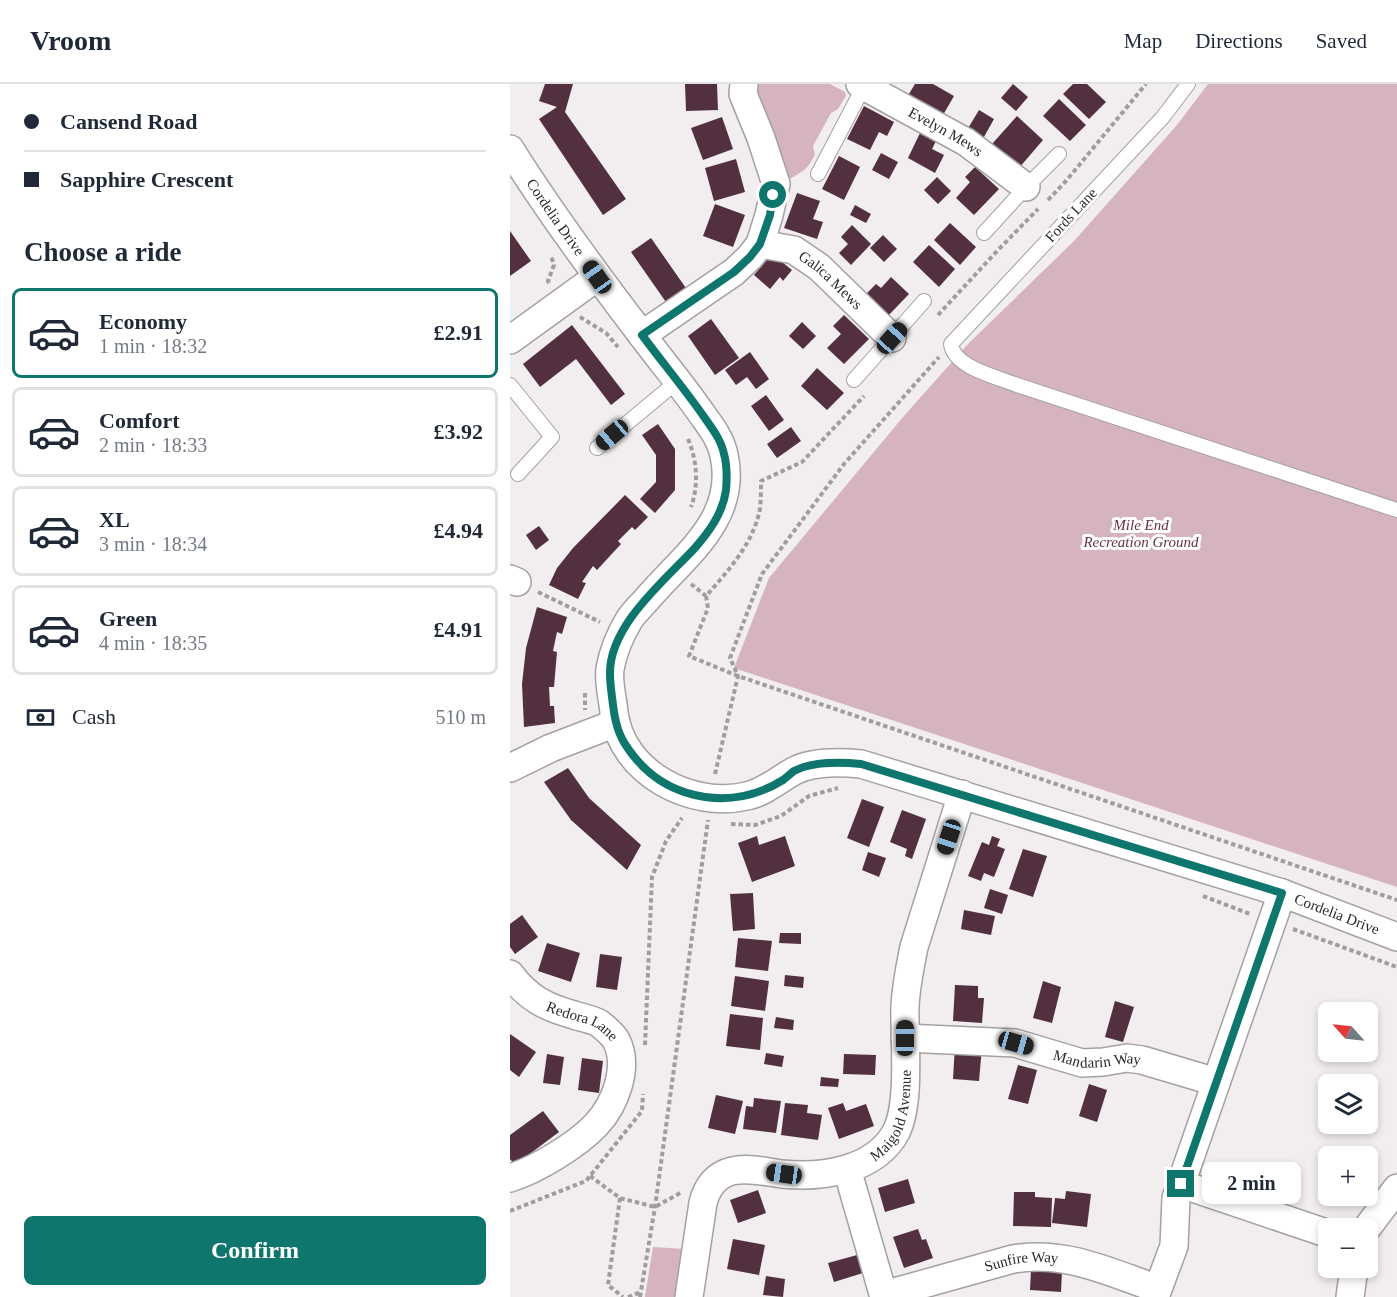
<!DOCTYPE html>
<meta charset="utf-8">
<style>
body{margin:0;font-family:"Times New Roman",serif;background:#f2f2f3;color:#1f2937;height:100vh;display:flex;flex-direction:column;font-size:22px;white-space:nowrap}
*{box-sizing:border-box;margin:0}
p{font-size:20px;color:#747a83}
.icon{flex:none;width:33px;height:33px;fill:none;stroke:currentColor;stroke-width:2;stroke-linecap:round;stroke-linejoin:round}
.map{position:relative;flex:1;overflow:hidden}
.sheet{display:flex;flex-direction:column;background:#fff;width:510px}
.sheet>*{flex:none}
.banner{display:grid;align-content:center;height:132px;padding:0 24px;background:#fff}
.needle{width:39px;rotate:297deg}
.fabs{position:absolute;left:808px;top:918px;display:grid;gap:12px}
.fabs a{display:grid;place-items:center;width:60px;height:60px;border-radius:9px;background:#fff;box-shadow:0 3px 9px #0003;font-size:30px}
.end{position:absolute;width:27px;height:27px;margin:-14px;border:8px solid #0f766e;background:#fff;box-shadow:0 0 0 3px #fff}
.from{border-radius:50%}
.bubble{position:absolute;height:42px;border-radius:9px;background:#fff;box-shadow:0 3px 9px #0003;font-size:20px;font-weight:700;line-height:42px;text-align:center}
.car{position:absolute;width:18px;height:36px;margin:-18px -9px;border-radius:8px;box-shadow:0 0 4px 2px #0007;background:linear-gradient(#222 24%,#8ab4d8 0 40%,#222 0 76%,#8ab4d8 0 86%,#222 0)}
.banner b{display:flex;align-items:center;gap:21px;height:57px;font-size:22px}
.banner b+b{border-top:2px solid #e0e1e3}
.banner i{width:15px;height:15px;background:#1f2937}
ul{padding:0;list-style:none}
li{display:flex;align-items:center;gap:18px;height:90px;margin:0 12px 9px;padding:0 12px;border:3px solid #e0e1e3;border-radius:9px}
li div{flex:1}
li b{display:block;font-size:22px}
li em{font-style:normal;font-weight:700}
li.active{border-color:#0f766e}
li>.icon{width:54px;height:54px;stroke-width:1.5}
h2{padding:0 24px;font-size:27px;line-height:72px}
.pay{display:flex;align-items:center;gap:15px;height:66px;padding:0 24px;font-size:22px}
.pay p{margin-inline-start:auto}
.cta{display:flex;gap:12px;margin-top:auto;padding:12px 24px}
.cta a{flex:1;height:69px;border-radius:9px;background:#0f766e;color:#fff;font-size:24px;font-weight:700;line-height:69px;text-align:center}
header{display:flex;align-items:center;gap:36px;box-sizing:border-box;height:84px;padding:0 30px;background:#fff;border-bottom:2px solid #e0e1e3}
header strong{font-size:28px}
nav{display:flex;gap:33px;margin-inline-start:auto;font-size:21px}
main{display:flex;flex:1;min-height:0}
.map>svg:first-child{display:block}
.green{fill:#d5b3c0}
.building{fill:#53303f}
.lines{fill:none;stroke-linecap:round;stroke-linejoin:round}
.service-casing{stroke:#a5a0a2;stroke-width:16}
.minor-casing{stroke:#a5a0a2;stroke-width:30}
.path{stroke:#a19d9e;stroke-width:4;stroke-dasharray:4.5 3;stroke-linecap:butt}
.service{stroke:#fff;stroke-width:14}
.minor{stroke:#fff;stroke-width:27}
.route{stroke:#0f766e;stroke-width:8}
.labels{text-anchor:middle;stroke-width:6;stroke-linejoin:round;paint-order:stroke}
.street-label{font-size:15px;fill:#2b292a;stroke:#fff}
.park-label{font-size:15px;font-style:italic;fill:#673049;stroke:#fff}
</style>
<header>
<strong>Vroom</strong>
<nav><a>Map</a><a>Directions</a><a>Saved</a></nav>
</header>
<main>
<section class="sheet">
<div class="banner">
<b><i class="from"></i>Cansend Road</b>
<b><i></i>Sapphire Crescent</b>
</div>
<h2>Choose a ride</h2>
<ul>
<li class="active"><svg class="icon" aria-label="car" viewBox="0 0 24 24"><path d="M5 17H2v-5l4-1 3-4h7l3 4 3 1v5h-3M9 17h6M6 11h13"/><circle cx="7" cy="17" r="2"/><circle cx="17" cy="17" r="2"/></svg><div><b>Economy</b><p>1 min · 18:32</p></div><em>£2.91</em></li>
<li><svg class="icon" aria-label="car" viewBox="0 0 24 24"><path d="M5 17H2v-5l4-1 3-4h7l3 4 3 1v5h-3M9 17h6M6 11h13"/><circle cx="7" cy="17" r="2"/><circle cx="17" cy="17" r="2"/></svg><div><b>Comfort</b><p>2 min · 18:33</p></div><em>£3.92</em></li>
<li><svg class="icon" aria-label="car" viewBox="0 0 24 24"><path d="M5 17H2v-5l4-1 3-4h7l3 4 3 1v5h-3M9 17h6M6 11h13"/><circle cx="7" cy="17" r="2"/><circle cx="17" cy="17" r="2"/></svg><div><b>XL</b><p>3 min · 18:34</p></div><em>£4.94</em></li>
<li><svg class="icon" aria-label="car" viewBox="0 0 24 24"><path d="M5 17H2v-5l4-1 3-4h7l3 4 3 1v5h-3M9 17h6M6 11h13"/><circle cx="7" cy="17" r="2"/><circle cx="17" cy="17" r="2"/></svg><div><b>Green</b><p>4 min · 18:35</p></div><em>£4.91</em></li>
</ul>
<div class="pay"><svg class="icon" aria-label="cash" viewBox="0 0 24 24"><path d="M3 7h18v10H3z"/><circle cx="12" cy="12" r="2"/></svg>Cash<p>510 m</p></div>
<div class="cta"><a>Confirm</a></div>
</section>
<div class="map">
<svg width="887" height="1213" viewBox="0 0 887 1213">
<rect width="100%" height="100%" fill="#f2edef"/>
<!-- green -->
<path class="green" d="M245,0h75l15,8 1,4 -8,13 -7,4 -18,33 2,9 -6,10 -6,6 -20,12 -27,-84z
M698,0h189v803l-663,-219 35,-90 134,-161 65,-73 106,-103 103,-116z
M143,1163l33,2 -7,48h-34z"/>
<!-- building -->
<path class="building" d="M35,0h28l-8,28 61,87 -23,16 -64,-96 18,-12 -18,-6z
M175,0h32l1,26 -32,1z
M405,0h18l21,12 -15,26 -35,-20z
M503,0l15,13 -12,14 -15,-13z
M563,0h14l19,18 -17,17 -26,-25z
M549,15l27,26 -16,16 -27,-25z
M354,22l30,16 -7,14 -8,-4 -9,18 -23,-11z
M469,26l15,9 -14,25 -16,-9z
M507,32l26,24 -24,28 -27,-24z
M212,33l11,32 -30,11 -12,-32z
M410,49l16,8 -4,8 12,6 -9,18 -27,-15z
M371,69l17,9 -9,17 -17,-9z
M329,72l21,11 -16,33 -22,-11z
M226,75l9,33 -31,9 -9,-33z
M465,83l24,22 -25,26 -18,-17 14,-16 -5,-5z
M427,93l14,14 -13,13 -14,-14z
M287,109l23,8 -7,18 10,3 -6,17 -33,-11z
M205,120l30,11 -12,32 -30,-11z
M345,121l16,9 -5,9 -16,-8z
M440,139l26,24 -16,18 -26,-25z
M342,141l19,19 -20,21 -12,-12 9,-9 -7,-7z
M0,147l21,30 -21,15z
M373,151l14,14 -13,13 -14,-14z
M141,154l37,53 -20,14 -37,-53z
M419,161l26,24 -16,18 -26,-25z
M262,170l20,16 -9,11 -3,-4 -10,12 -16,-14z
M381,193l18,17 -23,24 -23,-21 13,-13 5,4z
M334,231l25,24 -25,25 -17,-16 14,-14 -8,-8z
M201,235l28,39 -24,17 -27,-39z
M292,238l14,14 -13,13 -14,-13z
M62,241l53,69 -14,11 -35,-46 -36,28 -17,-23z
M240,268l19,27 -13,10 -9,-12 -11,8 -11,-15z
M307,284l27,25 -17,17 -26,-24z
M256,311l18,25 -15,11 -18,-25z
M148,340l17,25v41l-20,23 -15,-14 16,-17v-27l-14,-20z
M281,343l10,14 -24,17 -10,-14z
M115,411l23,22 -13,13 -3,-3 -14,14 3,3 -24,26 -4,-4 -11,16 4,1 -8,16 -29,-14 8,-17 16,-20z
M29,442l10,14 -13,10 -10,-15z
M27,523l30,10 -5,17 -5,-2 -4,19 4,1 -3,35h-5l1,19h4l1,17 -31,4 -2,-43 4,-36z
M58,684l21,30 52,47 -14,25 -56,-50 -27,-38z
M352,715l22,8 -15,40 -22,-9z
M392,726l24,9 -14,40 -7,-3 2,-7 -17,-7z
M247,752l2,9 26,-9 10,30 -43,16 -14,-39z
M482,752l8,3 -3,7 8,3 -11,28 -10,-4 -3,8 -13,-5 14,-34 7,3z
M513,765l24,7 -14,41 -24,-8z
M358,768l18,6 -7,19 -17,-7z
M480,805l18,6 -6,19 -18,-6z
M243,809l2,36 -22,2 -3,-37z
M454,826l31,6 -4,19 -30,-6z
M12,831l16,22 -23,17 -5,-7v-23z
M270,849h21v11l-22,-1z
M228,854l34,3 -4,30 -33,-4z
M37,859l33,10 -9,29 -33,-11z
M90,870l22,3 -5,33 -21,-3z
M275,891l19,2 -1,11 -19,-2z
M225,892l34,5 -4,30 -34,-5z
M533,897l18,6 -9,36 -19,-5z
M445,901l23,1v12h6l-2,25 -29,-2z
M605,917l19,6 -11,35 -18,-5z
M220,930l33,4 -3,32 -34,-4z
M266,933l18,3 -1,10 -19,-2z
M0,950l26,18 -17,25 -9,-7z
M445,961l27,2 -3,34 -26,-2z
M256,969l18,3 -2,11 -18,-3z
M37,970l17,3 -4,28 -17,-2z
M334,970l32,1 -1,20 -32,-1z
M72,974l21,3 -4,32 -21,-3z
M508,981l19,5 -9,34 -20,-5z
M311,993l18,2 -1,8 -18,-1z
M579,1000l18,6 -10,32 -18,-6z
M206,1011l27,6 -8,33 -27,-6z
M244,1014l27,3 -5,32 -33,-4 3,-23 7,1z
M275,1019l23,2 -1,8 15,2 -4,25 -37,-5z
M333,1019l3,8 20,-7 8,22 -35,13 -11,-31z
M33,1027l16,21 -44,33 -5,-6v-24z
M398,1095l7,24 -30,9 -7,-24z
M248,1106l8,23 -28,10 -8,-23z
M556,1107l25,3 -4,33 -35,-4 3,-25 10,1z
M504,1108h21v5l17,1 -1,29 -38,-1z
M408,1145l4,11 4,-1 7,19 -29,10 -11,-31z
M223,1155l32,6 -6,30 -32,-6z
M347,1171l6,18 -29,9 -6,-19z
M521,1186l31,1 -1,21 -31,-2z
M256,1192l19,3 -2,18 -20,-2z"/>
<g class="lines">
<defs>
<path id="service" d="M678,0l-25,33 -212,227c3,24 47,33 66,41l380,125
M308,90l46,-88
M474,149l42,-46 33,-33
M344,296l70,-79
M0,301l42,52 -34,37
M87,364l82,-68"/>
<g id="minor">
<path id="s1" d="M350,0l106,58 60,45"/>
<path id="s2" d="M0,65c40,64 86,126 132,186 21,28 42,53 62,82 8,11 17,23 20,38 14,64 -39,100 -76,143 -6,7 -14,14 -19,22 -9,15 -16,32 -19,49 -2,14 3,30 4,44 8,60 77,96 133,83 18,-4 31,-16 47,-25 19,-10 46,-9 67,-7l421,129 115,44"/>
<path id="s3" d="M250,160l34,6 25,17 73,71"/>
<path d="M132,251l92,-63 16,-15 10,-13 9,-29 7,-31 -15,-46 -18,-44 1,-10"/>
<path d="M0,256l87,-63"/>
<path d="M0,495l7,3"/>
<path d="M0,684l41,-20 65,-25"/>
<path id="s4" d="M0,890c18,24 35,33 64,41 8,3 19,4 26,9 5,4 13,11 16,16 14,27 -1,65 -20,85 -19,20 -60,45 -86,53"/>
<path id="s5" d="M395,954l110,5 67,20 21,-1 24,-4 15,2 74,22"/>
<path d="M337,1085l37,128"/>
<path d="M671,1100l148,50"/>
<path d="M857,1144l30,-40"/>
<path id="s6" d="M374,1211l129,-36c52,-9 96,13 145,30"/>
<path id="s7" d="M179,1213l14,-94c4,-16 13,-28 29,-32 16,-4 34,1 50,3 39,4 93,-3 114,-42 15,-29 8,-92 9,-126 1,-20 5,-39 9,-59l48,-153"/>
<path d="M645,1213l19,-51 2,-48 106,-305"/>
<path d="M840,1213l4,-29"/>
</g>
</defs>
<!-- service casing -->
<use href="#service" class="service-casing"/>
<!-- minor casing -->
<use href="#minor" class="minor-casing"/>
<!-- path -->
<path class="path" d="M538,116l18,-19 80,-97
M39,199l-1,-2 6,-16 -3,-9
M428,231l60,-65 40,-41
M70,233l26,16 12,14
M178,355c9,21 11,46 3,68
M181,500l15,12c22,-25 47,-52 54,-87 1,-9 1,-19 1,-28l41,-19 62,-66
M28,508l62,30
M196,512l2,12 -19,48 49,20 659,224
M75,609v17
M205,690l23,-98 -8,-18 32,-84 82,-110 95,-107
M221,740l24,1 26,-9 28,-20 29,-8
M693,812l47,18
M783,845l104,38
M135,961l7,-168 14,-36 16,-23
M80,1092l30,22 35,9 27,-15
M110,1114l-12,87 15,12
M0,1127l76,-30 56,-70 1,-17
M118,1213l13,-5
M130,1213l15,-90 53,-387"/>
<!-- service -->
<use href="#service" class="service"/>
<!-- minor -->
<use href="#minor" class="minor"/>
</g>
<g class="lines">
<!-- route -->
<path class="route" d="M263,111l-3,20 -10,29 -10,13 -16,15 -92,63c20,27 41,52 60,79 9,13 19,25 22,40 3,11 3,25 2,36 -3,23 -17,42 -32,59 -30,32 -85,77 -84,125 0,8 1,15 2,23 2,17 4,33 13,47 19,30 46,48 80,53 29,4 54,-2 78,-17 4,-3 7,-6 11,-9 19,-10 46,-9 67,-7l421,129 -101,291"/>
</g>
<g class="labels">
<!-- street labels -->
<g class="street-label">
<text dy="5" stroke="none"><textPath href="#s1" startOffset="98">Evelyn Mews</textPath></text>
<text transform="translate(561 131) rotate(-47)" y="5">Fords Lane</text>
<text dy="5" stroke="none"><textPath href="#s2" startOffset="82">Cordelia Drive</textPath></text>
<text dy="5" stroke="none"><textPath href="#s3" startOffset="82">Galica Mews</textPath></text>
<text dy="5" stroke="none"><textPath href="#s2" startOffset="1466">Cordelia Drive</textPath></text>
<text dy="5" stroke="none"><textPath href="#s4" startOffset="88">Redora Lane</textPath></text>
<text dy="5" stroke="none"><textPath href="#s5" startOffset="195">Mandarin Way</textPath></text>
<text dy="5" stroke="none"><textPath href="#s7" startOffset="333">Maigold Avenue</textPath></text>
<text dy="5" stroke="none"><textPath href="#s6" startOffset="142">Sunfire Way</textPath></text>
</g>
<!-- park labels -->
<g class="park-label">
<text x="631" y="446">Mile End<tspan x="631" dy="17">Recreation Ground</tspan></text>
</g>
</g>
</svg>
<div class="fabs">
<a><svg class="needle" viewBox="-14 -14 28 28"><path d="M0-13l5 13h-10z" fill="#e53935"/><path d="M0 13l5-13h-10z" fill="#747a83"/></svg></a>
<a><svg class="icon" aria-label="layers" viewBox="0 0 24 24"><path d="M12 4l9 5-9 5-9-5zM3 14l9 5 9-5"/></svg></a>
<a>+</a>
<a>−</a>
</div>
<i class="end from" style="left:263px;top:111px"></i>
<i class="end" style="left:671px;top:1100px"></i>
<div class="bubble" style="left:692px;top:1078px;width:99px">2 min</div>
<i class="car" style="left:87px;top:193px;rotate:325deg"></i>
<i class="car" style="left:382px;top:254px;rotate:42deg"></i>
<i class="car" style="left:102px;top:351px;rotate:230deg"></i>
<i class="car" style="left:439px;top:753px;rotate:198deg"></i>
<i class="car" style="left:395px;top:954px;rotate:0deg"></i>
<i class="car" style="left:506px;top:959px;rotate:106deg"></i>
<i class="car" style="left:274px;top:1090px;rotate:278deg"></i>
</div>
</main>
